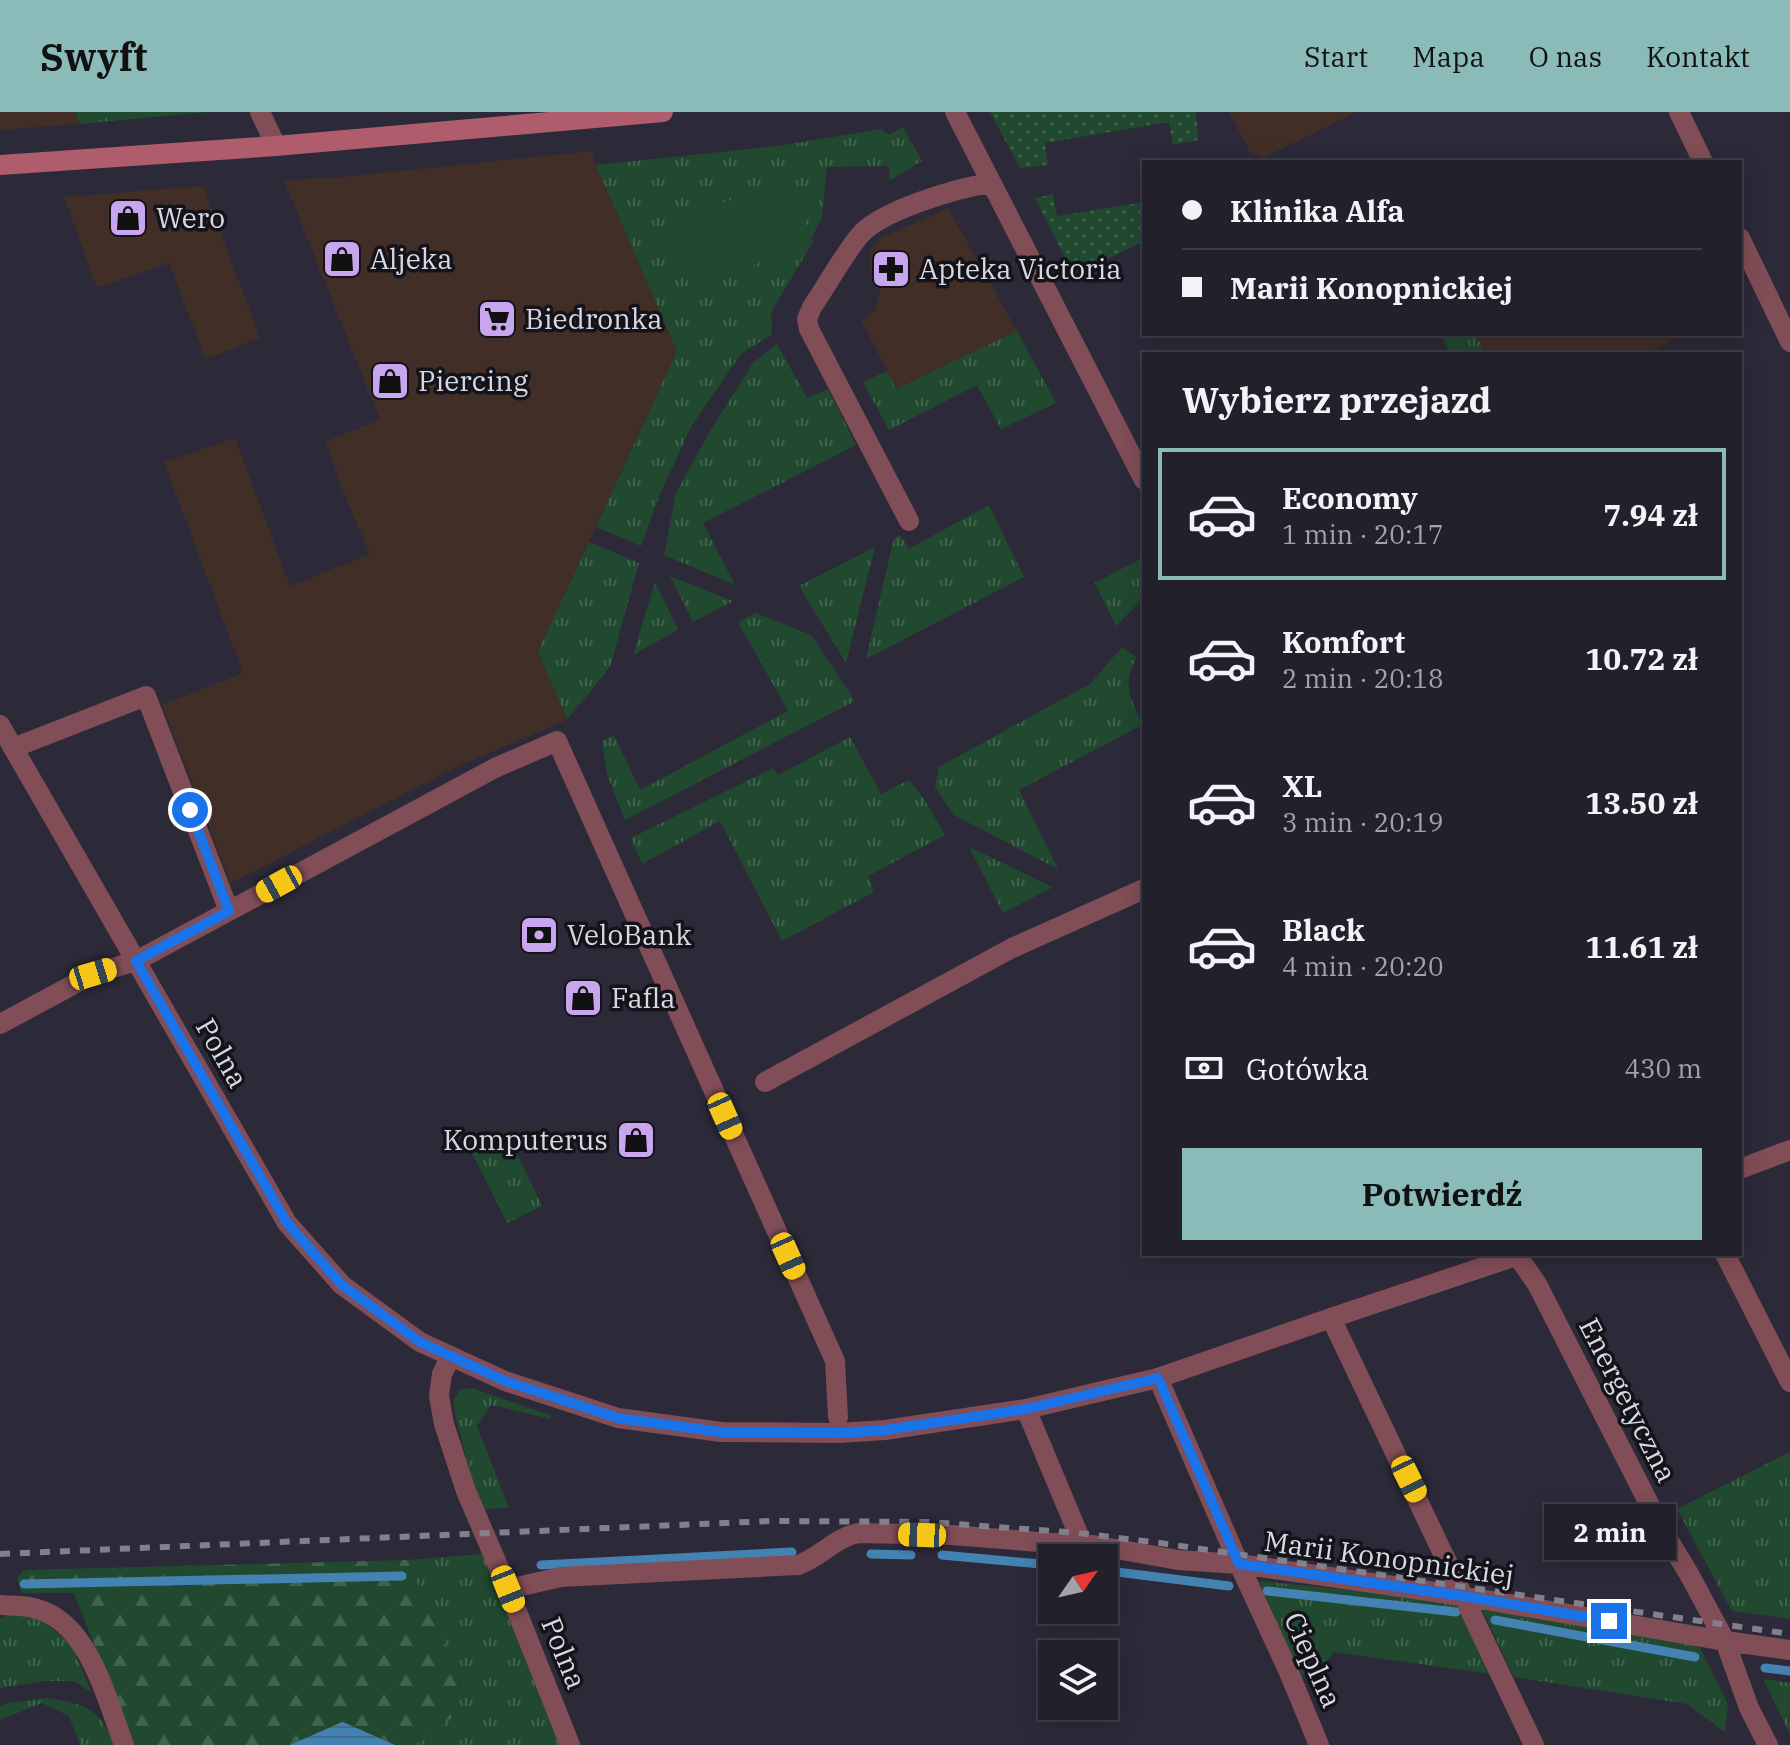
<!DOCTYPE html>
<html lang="pl">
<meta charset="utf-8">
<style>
body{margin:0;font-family:"IBM Plex Serif",serif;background:#2d2d37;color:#f1f3f6;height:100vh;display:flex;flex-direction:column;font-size:30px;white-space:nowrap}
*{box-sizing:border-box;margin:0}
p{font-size:26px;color:#a2a3a9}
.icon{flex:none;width:44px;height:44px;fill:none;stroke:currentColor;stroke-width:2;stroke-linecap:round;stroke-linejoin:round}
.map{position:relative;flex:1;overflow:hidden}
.panel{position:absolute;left:1142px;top:240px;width:600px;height:904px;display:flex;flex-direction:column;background:#21202b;border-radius:0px;box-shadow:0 4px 20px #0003,0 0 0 2px #3e3e47}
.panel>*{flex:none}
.banner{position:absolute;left:1142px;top:48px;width:600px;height:176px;border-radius:0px;box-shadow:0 4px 20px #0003,0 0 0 2px #3e3e47;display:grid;align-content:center;height:176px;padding:0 40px;background:#21202b}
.needle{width:52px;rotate:56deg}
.controls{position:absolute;left:1038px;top:1432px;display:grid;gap:16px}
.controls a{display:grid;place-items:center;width:80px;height:80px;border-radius:0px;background:#21202b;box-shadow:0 4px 20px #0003,0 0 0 2px #3e3e47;font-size:40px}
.end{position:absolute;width:36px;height:36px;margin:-18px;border:10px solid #1a73e8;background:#fff;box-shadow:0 0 0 4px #fff}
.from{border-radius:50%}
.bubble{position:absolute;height:56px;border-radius:0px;background:#21202b;box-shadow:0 4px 20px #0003,0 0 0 2px #3e3e47;font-size:26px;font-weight:800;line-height:56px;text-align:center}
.car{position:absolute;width:24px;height:48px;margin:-24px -12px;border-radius:10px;box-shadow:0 0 6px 2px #0007;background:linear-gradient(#f5c518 24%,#345 0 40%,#f5c518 0 76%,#345 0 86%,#f5c518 0)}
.banner b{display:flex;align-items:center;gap:28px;height:76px;font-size:30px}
.banner b+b{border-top:2px solid #3e3e47}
.banner i{width:20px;height:20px;background:#f1f3f6}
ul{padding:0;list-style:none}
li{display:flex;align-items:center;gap:24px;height:132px;margin:0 16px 12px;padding:0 24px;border:4px solid transparent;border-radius:0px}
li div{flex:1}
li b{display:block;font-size:30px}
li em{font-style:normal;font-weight:800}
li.current{border-color:#8bbbb9}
li>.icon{width:72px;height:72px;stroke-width:1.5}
h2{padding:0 40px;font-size:36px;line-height:96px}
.pay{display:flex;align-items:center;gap:20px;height:88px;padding:0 40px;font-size:30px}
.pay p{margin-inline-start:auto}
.action{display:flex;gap:16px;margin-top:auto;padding:16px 40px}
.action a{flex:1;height:92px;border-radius:0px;background:#8bbbb9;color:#111;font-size:32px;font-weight:800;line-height:92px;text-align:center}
header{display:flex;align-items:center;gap:48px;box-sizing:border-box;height:112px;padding:0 40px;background:#8bbbb9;color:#111}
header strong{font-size:38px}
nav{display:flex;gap:44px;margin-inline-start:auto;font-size:28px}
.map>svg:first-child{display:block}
.commercial{fill:#412f27}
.grass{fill:url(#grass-tufts)}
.forest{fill:url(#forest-firs)}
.garden{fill:url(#garden-dots)}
.pitch{fill:#21492f}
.water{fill:url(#water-rules)}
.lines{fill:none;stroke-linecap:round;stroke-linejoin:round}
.stream{stroke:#4482b2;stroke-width:9}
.street{stroke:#814d56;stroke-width:20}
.secondary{stroke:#af5d6d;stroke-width:20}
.rail{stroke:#82808d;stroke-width:6;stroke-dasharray:10 10;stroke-linecap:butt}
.route{stroke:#1a73e8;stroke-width:10}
.labels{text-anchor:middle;stroke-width:7;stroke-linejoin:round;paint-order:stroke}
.poi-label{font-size:28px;fill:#d9d8e2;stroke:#14131a;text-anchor:start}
.street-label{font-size:28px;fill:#d9d8e2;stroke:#14131a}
</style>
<header>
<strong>Swyft</strong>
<nav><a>Start</a><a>Mapa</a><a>O nas</a><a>Kontakt</a></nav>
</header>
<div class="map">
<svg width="1790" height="1633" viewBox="0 0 1790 1633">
<defs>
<pattern id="grass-tufts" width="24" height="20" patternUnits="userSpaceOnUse" patternTransform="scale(2)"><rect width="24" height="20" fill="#21492f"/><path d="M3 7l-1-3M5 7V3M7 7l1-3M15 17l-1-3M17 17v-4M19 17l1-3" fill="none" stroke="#41624d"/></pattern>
<pattern id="forest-firs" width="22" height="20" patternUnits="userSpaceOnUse" patternTransform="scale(2)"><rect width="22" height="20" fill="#21492f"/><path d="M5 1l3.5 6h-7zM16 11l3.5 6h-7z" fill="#41624d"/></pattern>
<pattern id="garden-dots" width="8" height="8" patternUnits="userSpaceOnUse" patternTransform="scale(2)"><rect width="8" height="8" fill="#21492f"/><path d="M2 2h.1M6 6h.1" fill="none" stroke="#41624d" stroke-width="1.8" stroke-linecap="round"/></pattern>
<pattern id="water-rules" width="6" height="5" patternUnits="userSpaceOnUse" patternTransform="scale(2)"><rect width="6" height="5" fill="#4482b2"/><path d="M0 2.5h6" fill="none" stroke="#436b8c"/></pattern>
</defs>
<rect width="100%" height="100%" fill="#2c2a39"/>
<!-- commercial -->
<path class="commercial" d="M0,0h76l3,12 -79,6z
M1229,0h128l-94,46 -13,-6z
M592,39l4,14 81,186 -139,300 29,69 -111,47 -225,116 -69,-178 81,-32 -79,-211 71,-24 55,148 80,-32 -27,-63 -17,-50 54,-21 -96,-240 58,-3z
M203,74l57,152 -54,21 -37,-96 -72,25 -33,-91z
M948,96l69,123 -121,58 -35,-69 14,-10 5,-20 -10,-18v-22l9,-11z
M1476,222h209l-41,20h-159z"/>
<!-- grass -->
<path class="grass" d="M76,0h132l-129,12z
M903,15l19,34 -33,20v-15l-62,1 -5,51 -11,20 -22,-59 -98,109 122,-46 -42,70 1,22 -31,20 -49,71 -32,69 -19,52 -45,-19 81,-176 -81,-186 182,-19 104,-17 7,6z
M1017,219l39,72 -55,26 -24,-44 -88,45 -26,-48 24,-11 9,18z
M1440,222h36l9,20h-35z
M777,232l30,54 21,-9 28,56 -153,78 32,62 -71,-30 12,-62 33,-60 44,-70z
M989,393l35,72 -158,82 28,-121 6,-3 9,14z
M589,430l50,21 -29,104 -43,53 -29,-69z
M875,435l-29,116 -47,-77z
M1142,446l2,4v35l-28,29 -21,-43z
M670,464l63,25 -40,21z
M655,470l23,48 -45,25z
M756,501l55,22 44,66 -230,119 -18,-46 -5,-33 12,-6 26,55 148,-79 -50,-89z
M1122,535l15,10c-16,30 -6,39 5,68l-123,65 39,79 -104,-54 -19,-28 4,-20 151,-83z
M850,625l31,57 28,-14 15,19 21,36 -77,41 6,16 -92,49 -62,-120 -78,43 -11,-26 142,-70 5,7z
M969,735l84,40 -50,26z
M506,1019l36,75 -35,17 -37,-74z
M472,1276l78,27 1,4 -60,-14 -14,21 32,82 -25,1 -12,-29 -17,-66 -1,-14 5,-10z
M1790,1340v167l-58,-8 -55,-102z
M483,1442l77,191h-146l38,-27 8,-39 -53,-119z
M1259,1469l200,20 39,74 -164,-23 -14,18 -19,6z
M1480,1493l219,41 29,58 -3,28 -38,-28 -173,-27z
M14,1500l31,10 27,24 20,47 -18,-12h-30l-44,7v-69z
M1763,1567l27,4v51z
M48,1586c39,7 51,9 66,47h-34l-11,-29 -27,-13 -42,17v-14l8,-3z"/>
<!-- forest -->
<path class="forest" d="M407,1448l53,119 -8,39 -38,27h-19l-53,-23 -52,23h-157l-59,-152h-52l-5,-14 6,-9z"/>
<!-- garden -->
<path class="garden" d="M990,0h206l2,28 -25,5 -4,-23 -124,21 3,22 -28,3z
M1053,82l4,22 87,-14v39l-70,34 -39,-77z"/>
<!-- pitch -->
<path class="pitch" d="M789,67l24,63 -122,47 -25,-65z"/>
<!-- water -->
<path class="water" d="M342,1610h1l52,23h-105z"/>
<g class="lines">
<!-- stream -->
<path class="stream" d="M871,1442l40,1
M942,1443l110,10
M541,1453l251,-13
M1109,1459l120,15
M24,1472l378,-8
M1267,1479l189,21
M1495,1508l200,37
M1765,1556l25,3"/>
<!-- street -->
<path class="street" d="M260,0l16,34
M955,0l189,368
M1679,0l24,50
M1740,126l50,104
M909,409l-100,-192 -2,-10 5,-12c16,-23 30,-50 48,-72 22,-25 97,-47 131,-52
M0,613l287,498 55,62 78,57 85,39 113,37 103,14 118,1 46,-3 141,-21 132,-31 173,-60 191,-64
M13,636l133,-52 83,215
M0,912l93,-50 43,-13 359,-193 62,-27 278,620 3,56
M765,970l247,-134 132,-59
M1740,1057l50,-19
M1516,1142l21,30 126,247 26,43 36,67 24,67 19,37
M1725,1142l65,128
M1331,1206l203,427
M451,1244l-9,18 -3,22 5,28 22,67 42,98 62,156
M1158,1266l81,186 49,106 31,75
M1026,1297l56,134
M508,1477l53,-12 237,-12c22,-8 37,-27 60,-32l94,2 99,8h31l96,17 61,4 224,32 262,45 65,9
M0,1493c12,1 26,0 37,4 52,14 70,91 87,136"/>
<!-- secondary -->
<path class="secondary" d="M0,53l276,-19 387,-34"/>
<!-- rail -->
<path class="rail" d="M0,1442l771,-33 159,1 148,11 82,10 630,91"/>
</g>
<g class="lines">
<!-- route -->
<path class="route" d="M190,698l39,101 -93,50 151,262 55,62 78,57 85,39 113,37 103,14 118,1 46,-3 141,-21 132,-31 81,186 224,32 146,25"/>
</g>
<!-- icons -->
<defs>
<symbol id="shop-square" viewBox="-11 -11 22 22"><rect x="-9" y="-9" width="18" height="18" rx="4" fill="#c8a6ef" stroke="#14131a"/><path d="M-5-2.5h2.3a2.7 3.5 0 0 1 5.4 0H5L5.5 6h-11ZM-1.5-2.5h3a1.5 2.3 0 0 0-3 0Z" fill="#111"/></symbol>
<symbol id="pharmacy-square" viewBox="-11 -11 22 22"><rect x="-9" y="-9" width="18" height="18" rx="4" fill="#c8a6ef" stroke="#14131a"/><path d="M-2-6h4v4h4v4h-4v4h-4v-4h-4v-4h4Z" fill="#111"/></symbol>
<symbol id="supermarket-square" viewBox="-11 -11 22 22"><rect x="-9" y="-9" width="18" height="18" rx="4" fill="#c8a6ef" stroke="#14131a"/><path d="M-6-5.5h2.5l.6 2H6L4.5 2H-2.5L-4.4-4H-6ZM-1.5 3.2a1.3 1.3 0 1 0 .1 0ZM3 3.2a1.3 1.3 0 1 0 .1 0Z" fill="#111"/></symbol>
<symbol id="bank-square" viewBox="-11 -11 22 22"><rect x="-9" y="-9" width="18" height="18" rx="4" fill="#c8a6ef" stroke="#14131a"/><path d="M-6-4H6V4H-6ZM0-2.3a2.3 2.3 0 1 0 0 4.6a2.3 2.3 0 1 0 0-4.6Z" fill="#111"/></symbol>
</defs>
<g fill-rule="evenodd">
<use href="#shop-square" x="106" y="84" width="44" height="44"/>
<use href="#shop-square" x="320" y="125" width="44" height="44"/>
<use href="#pharmacy-square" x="869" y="135" width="44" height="44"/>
<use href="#supermarket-square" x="475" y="185" width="44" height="44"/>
<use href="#shop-square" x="368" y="247" width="44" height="44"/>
<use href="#bank-square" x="517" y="801" width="44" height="44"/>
<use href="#shop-square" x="561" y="864" width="44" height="44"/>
<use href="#shop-square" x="614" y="1006" width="44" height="44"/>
</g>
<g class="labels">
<!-- poi labels -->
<g class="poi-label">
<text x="156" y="116">Wero</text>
<text x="370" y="157">Aljeka</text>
<text x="919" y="167">Apteka Victoria</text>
<text x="525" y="217">Biedronka</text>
<text x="418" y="279">Piercing</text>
<text x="567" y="833">VeloBank</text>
<text x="611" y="896">Fafla</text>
<text x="608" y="1038" text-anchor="end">Komputerus</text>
</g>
<!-- street labels -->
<g class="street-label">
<text transform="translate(222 941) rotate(60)" y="10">Polna</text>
<text transform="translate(1628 1288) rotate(63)" y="10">Energetyczna</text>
<text transform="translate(1389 1446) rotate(8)" y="10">Marii Konopnickiej</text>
<text transform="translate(564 1541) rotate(68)" y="10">Polna</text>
<text transform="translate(1313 1548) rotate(66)" y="10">Cieplna</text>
</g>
</g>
</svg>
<div class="controls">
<a><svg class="needle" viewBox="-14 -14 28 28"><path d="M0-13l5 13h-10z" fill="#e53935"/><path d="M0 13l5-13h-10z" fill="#a2a3a9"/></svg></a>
<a><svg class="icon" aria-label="layers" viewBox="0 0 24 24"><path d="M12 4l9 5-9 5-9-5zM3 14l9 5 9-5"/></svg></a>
</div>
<i class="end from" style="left:190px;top:698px"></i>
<i class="end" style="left:1609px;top:1509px"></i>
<div class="bubble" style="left:1544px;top:1392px;width:132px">2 min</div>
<i class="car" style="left:279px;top:772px;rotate:241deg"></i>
<i class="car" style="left:93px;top:862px;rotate:73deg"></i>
<i class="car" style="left:725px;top:1004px;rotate:156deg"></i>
<i class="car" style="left:788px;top:1144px;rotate:156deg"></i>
<i class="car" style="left:1409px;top:1367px;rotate:154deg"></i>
<i class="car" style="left:922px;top:1423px;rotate:272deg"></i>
<i class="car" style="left:508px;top:1477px;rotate:158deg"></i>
<div class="banner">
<b><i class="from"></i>Klinika Alfa</b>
<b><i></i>Marii Konopnickiej</b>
</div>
<section class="panel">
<h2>Wybierz przejazd</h2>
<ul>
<li class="current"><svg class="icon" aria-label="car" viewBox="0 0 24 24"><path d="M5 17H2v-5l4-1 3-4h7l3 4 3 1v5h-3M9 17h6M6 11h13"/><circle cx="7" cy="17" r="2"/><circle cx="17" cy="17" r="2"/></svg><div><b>Economy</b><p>1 min · 20:17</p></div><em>7.94 zł</em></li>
<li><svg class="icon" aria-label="car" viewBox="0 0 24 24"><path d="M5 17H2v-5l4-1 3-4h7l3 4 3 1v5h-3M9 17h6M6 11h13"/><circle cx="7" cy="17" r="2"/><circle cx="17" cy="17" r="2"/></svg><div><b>Komfort</b><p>2 min · 20:18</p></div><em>10.72 zł</em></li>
<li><svg class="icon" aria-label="car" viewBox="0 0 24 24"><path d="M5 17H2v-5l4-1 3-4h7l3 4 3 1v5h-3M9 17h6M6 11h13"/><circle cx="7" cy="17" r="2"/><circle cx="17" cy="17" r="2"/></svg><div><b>XL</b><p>3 min · 20:19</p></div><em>13.50 zł</em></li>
<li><svg class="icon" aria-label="car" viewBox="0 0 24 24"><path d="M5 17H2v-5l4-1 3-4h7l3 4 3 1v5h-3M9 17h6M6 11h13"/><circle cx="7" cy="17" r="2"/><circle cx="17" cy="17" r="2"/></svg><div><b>Black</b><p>4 min · 20:20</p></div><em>11.61 zł</em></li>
</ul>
<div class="pay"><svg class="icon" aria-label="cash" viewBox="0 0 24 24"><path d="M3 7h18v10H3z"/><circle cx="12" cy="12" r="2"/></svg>Gotówka<p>430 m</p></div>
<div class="action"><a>Potwierdź</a></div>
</section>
</div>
